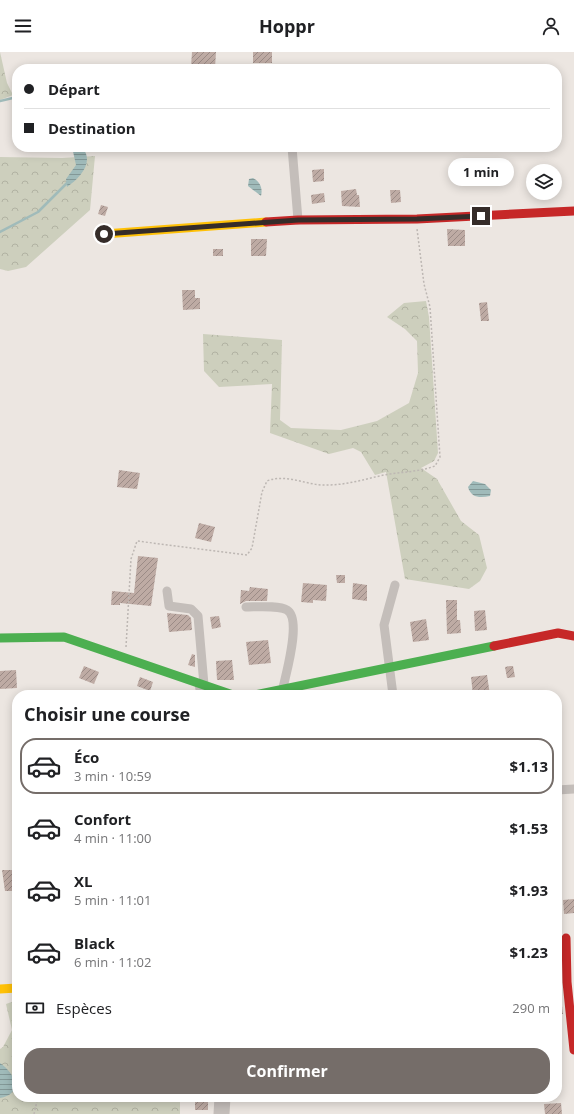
<!DOCTYPE html>
<html lang="fr">
<meta charset="utf-8">
<style>
body{margin:0;font-family:"Open Sans",sans-serif;background:#f2f2f2;color:#202124;height:100vh;display:flex;flex-direction:column;font-size:15px;white-space:nowrap}
*{box-sizing:border-box;margin:0}
p{font-size:13px;color:#757577}
.icon{flex:none;width:22px;height:22px;fill:none;stroke:currentColor;stroke-width:2;stroke-linecap:round;stroke-linejoin:round}
.map{position:relative;flex:1;overflow:hidden}
.sheet{position:absolute;left:12px;top:638px;width:550px;height:412px;display:flex;flex-direction:column;background:#fff;border-radius:16px;box-shadow:0 2px 10px #0003}
.sheet>*{flex:none}
.guide{position:absolute;left:12px;top:12px;width:550px;height:88px;border-radius:16px;box-shadow:0 2px 10px #0003;display:grid;align-content:center;height:88px;padding:0 12px;background:#fff}
.tools{position:absolute;left:526px;top:112px;display:grid;gap:8px}
.tools a{display:grid;place-items:center;width:36px;height:36px;border-radius:50%;background:#fff;box-shadow:0 2px 10px #0003;font-size:20px}
.end{position:absolute;width:18px;height:18px;margin:-9px;border:5px solid #352c29;background:#fff;box-shadow:0 0 0 2px #fff}
.from{border-radius:50%}
.bubble{position:absolute;height:28px;border-radius:14px;background:#fff;box-shadow:0 2px 10px #0003;font-size:13px;font-weight:700;line-height:28px;text-align:center}
.guide b{display:flex;align-items:center;gap:14px;height:38px;font-size:15px}
.guide b+b{border-top:1px solid #e0e0e0}
.guide i{width:10px;height:10px;background:#202124}
ul{padding:0;list-style:none}
li{display:flex;align-items:center;gap:12px;height:56px;margin:0 8px 6px;padding:0 4px;border:2px solid transparent;border-radius:16px}
li div{flex:1}
li b{display:block;font-size:15px}
li em{font-style:normal;font-weight:700}
li.on{border-color:#756d69}
li>.icon{width:36px;height:36px;stroke-width:1.5}
h2{padding:0 12px;font-size:18px;line-height:48px}
.pay{display:flex;align-items:center;gap:10px;height:44px;padding:0 12px;font-size:15px}
.pay p{margin-inline-start:auto}
.button{display:flex;gap:8px;margin-top:auto;padding:8px 12px}
.button a{flex:1;height:46px;border-radius:16px;background:#756d69;color:#fff;font-size:16px;font-weight:700;line-height:46px;text-align:center}
header{display:flex;justify-content:space-between;align-items:center;height:52px;padding:0 12px;background:#fff;font-size:18px;font-weight:700}
.map>svg:first-child{display:block}
.forest{fill:url(#forest-crowns)}
.water{fill:url(#water-rules)}
.lines{fill:none;stroke-linecap:round;stroke-linejoin:round}
.stream{stroke:#a0bbba;stroke-width:2.5}
.building{fill:url(#building-hatch)}
.path{stroke:#bdb7b3;stroke-width:1.5;stroke-dasharray:2 2;stroke-linecap:butt}
.street{stroke:#c4beba;stroke-width:9}
.fast{stroke:#4caf50;stroke-width:9}
.slow{stroke:#ffc107;stroke-width:9}
.jam{stroke:#c62828;stroke-width:9}
.route{stroke:#352c29;stroke-width:5}
</style>
<header><svg class="icon" aria-label="menu" viewBox="0 0 24 24"><path d="M4 6h16M4 12h16M4 18h16"/></svg>Hoppr<svg class="icon" aria-label="person" viewBox="0 0 24 24"><circle cx="12" cy="8" r="4"/><path d="M4 21q1-7 8-7t8 7"/></svg></header>
<div class="map">
<svg width="574" height="1062" viewBox="0 0 574 1062">
<defs>
<pattern id="forest-crowns" width="20" height="18" patternUnits="userSpaceOnUse"><rect width="20" height="18" fill="#cdcfbd"/><path d="M2 6a3 3 0 1 1 6 0M12 15a3 3 0 1 1 6 0" fill="none" stroke="#b1b2a2"/></pattern>
<pattern id="water-rules" width="6" height="5" patternUnits="userSpaceOnUse"><rect width="6" height="5" fill="#a0bbba"/><path d="M0 2.5h6" fill="none" stroke="#839897"/></pattern>
<pattern id="building-hatch" width="6" height="6" patternUnits="userSpaceOnUse"><rect width="6" height="6" fill="#beaba4"/><path d="M-1 1l2-2M0 6l6-6M5 7l2-2" fill="none" stroke="#9b8b86"/></pattern>
</defs>
<rect width="100%" height="100%" fill="#ece6e1"/>
<!-- forest -->
<path class="forest" d="M0,0l7,31 6,12 -13,5z
M95,104l-5,54 -64,57 -18,4 -8,-2v-112l62,1z
M426,249l3,16 9,136 -4,8 -13,7 16,11 24,42 18,14 8,33 -7,13 -11,8 -64,-10 -19,-107 -11,3 -14,-23 -8,-4 -24,6 -59,-21 2,-49 -53,3 -15,-16 -1,-37 79,6 -2,80 11,8 50,2 36,-9 32,-18 9,-30 -1,-32 -12,-12 -18,-12 17,-14z
M17,948v97h163v17h-180v-65l3,-2 9,-17 -6,-26z"/>
<!-- water -->
<path class="water" d="M72,95h10c13,15 -2,31 -15,40l-1,-8 10,-14z
M253,126c7,4 10,10 8,18l-13,-10 1,-7z
M473,429l12,3 6,6 -1,6c-10,2 -19,2 -22,-9z
M0,1011c15,10 24,31 0,35z"/>
<g class="lines">
<!-- stream -->
<path class="stream" d="M0,49l17,-4
M0,180l38,-20 31,-31"/>
</g>
<!-- building -->
<path class="building" d="M192,0h24l-1,16 -24,-1z
M253,0h19v11h-19z
M324,117v12l-11,1 -1,-12z
M356,137l1,6h2l1,12 -18,-1 -1,-15z
M390,138h10l1,12 -10,1z
M324,141l1,9 -13,2 -1,-9z
M101,153l7,2 -3,9 -7,-2z
M447,177l18,1v16h-17z
M251,187h16l-1,17h-15z
M213,197h10v7h-10z
M182,238h13v8h5v11l-17,1z
M487,250l2,19h-8l-2,-18z
M119,418l21,3 -3,16 -20,-2z
M199,471l16,4 -4,15 -16,-4z
M138,504l20,2 -7,48 -31,-3v2h-9l1,-14 22,2z
M336,523h9v8h-8z
M303,531l24,2 -1,16 -13,-1v3l-12,-1z
M353,531l14,2v16l-15,-2z
M250,535l18,2 -1,12h-21l-6,3 1,-14 8,1z
M446,548h11v20h3l1,13 -14,1z
M485,558l2,20 -12,1 -1,-20z
M167,561l21,2 3,3 1,12 -23,2z
M219,564l2,11 -9,2 -2,-12z
M426,567l3,21 -16,2 -3,-20z
M268,588l3,23 -22,2 -3,-23z
M192,602l3,1v12l-7,-2z
M232,608l2,20h-17l-1,-19z
M84,614l15,6 -5,12 -15,-6z
M510,614h3l2,11 -8,1 -2,-11z
M16,618l1,18 -17,1v-18z
M487,623l3,20h-17l-2,-18z
M140,625l13,5 -3,9 -13,-5z
M2,818h15v21h-12z
M574,847v14l-10,1 -1,-14z
M561,946l2,16h-6v-15z
M195,1045h13v13h-13z
M561,1051l1,11h-17l-1,-10z"/>
<g class="lines">
<!-- path -->
<path class="path" d="M126,595l5,-88 6,-18 110,14 5,-7 10,-56 5,-11c20,-8 40,5 60,4 20,0 38,-6 57,-10 17,-3 34,-3 51,-9l5,-9 -10,-150 -6,-23 -7,-55
M13,947l4,7
M34,1062l4,-17"/>
<!-- street -->
<path class="street" d="M292,95l6,73
M167,539l2,15 22,3 7,7 6,69
M246,555c10,0 33,-2 41,3 15,9 -1,63 -4,78
M199,632l2,11
M393,643l-9,-70 11,-40
M557,738l17,-1
M218,1062l1,-17
M225,1062l1,-17"/>
<!-- fast -->
<path class="fast" d="M0,586l64,-1 169,58
M255,643l239,-49"/>
<!-- slow -->
<path class="slow" d="M104,182l162,-12
M0,937l17,-1"/>
<!-- jam -->
<path class="jam" d="M266,170l32,-2 119,-1 157,-8
M494,594l64,-13 16,3
M566,886l1,44 7,68"/>
</g>
<g class="lines">
<!-- route -->
<path class="route" d="M104,182l194,-14 119,-1 64,-3"/>
</g>
</svg>
<div class="tools">
<a><svg class="icon" aria-label="layers" viewBox="0 0 24 24"><path d="M12 4l9 5-9 5-9-5zM3 14l9 5 9-5"/></svg></a>
</div>
<i class="end from" style="left:104px;top:182px"></i>
<i class="end" style="left:481px;top:164px"></i>
<div class="bubble" style="left:448px;top:106px;width:66px">1 min</div>
<div class="guide">
<b><i class="from"></i>Départ</b>
<b><i></i>Destination</b>
</div>
<section class="sheet">
<h2>Choisir une course</h2>
<ul>
<li class="on"><svg class="icon" aria-label="car" viewBox="0 0 24 24"><path d="M5 17H2v-5l4-1 3-4h7l3 4 3 1v5h-3M9 17h6M6 11h13"/><circle cx="7" cy="17" r="2"/><circle cx="17" cy="17" r="2"/></svg><div><b>Éco</b><p>3 min · 10:59</p></div><em>$1.13</em></li>
<li><svg class="icon" aria-label="car" viewBox="0 0 24 24"><path d="M5 17H2v-5l4-1 3-4h7l3 4 3 1v5h-3M9 17h6M6 11h13"/><circle cx="7" cy="17" r="2"/><circle cx="17" cy="17" r="2"/></svg><div><b>Confort</b><p>4 min · 11:00</p></div><em>$1.53</em></li>
<li><svg class="icon" aria-label="car" viewBox="0 0 24 24"><path d="M5 17H2v-5l4-1 3-4h7l3 4 3 1v5h-3M9 17h6M6 11h13"/><circle cx="7" cy="17" r="2"/><circle cx="17" cy="17" r="2"/></svg><div><b>XL</b><p>5 min · 11:01</p></div><em>$1.93</em></li>
<li><svg class="icon" aria-label="car" viewBox="0 0 24 24"><path d="M5 17H2v-5l4-1 3-4h7l3 4 3 1v5h-3M9 17h6M6 11h13"/><circle cx="7" cy="17" r="2"/><circle cx="17" cy="17" r="2"/></svg><div><b>Black</b><p>6 min · 11:02</p></div><em>$1.23</em></li>
</ul>
<div class="pay"><svg class="icon" aria-label="cash" viewBox="0 0 24 24"><path d="M3 7h18v10H3z"/><circle cx="12" cy="12" r="2"/></svg>Espèces<p>290 m</p></div>
<div class="button"><a>Confirmer</a></div>
</section>
</div>
